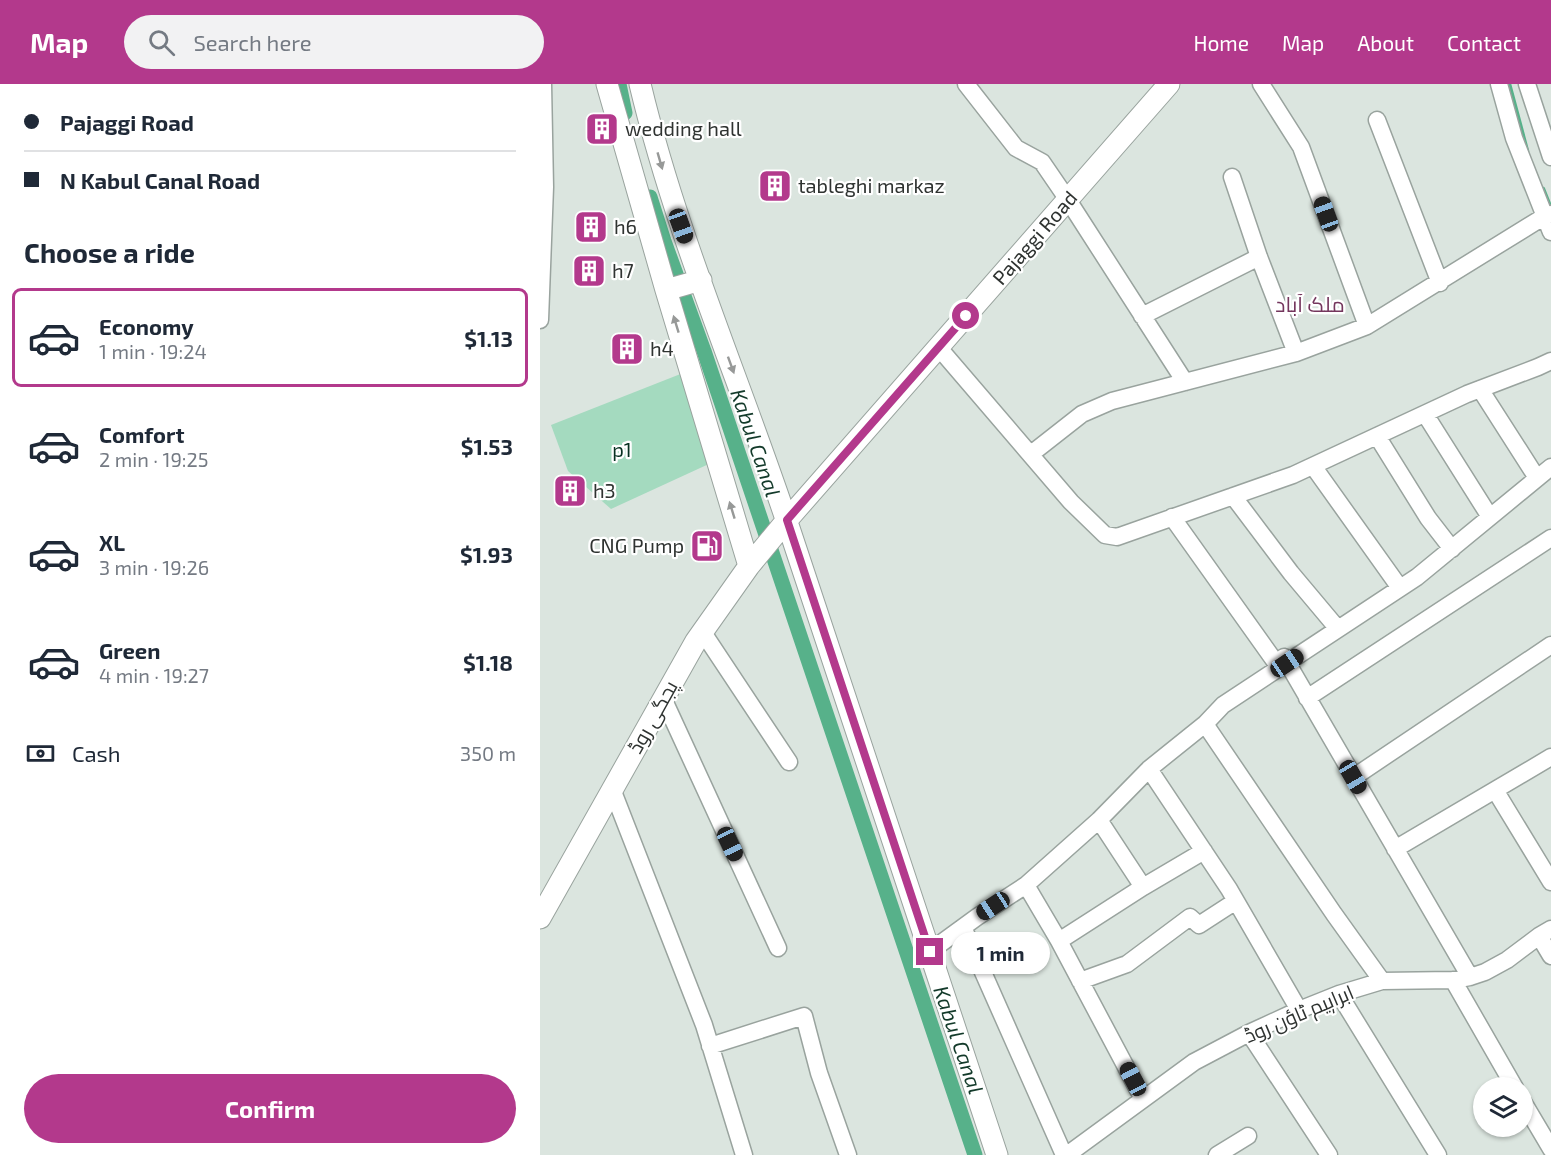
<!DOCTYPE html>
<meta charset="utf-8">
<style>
body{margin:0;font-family:"Exo 2",Cairo,sans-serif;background:#f2f2f3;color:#1f2937;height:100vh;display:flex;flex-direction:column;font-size:22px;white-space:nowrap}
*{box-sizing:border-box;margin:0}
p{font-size:20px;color:#747a83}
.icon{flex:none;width:33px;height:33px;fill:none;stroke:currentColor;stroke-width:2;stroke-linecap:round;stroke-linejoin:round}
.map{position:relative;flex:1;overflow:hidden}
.details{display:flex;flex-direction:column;background:#fff;width:540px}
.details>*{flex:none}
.top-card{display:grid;align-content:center;height:132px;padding:0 24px;background:#fff}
.controls{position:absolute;left:933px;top:993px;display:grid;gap:12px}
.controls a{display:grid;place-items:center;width:60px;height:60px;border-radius:50%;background:#fff;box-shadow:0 2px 4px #0004;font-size:30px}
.end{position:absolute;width:27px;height:27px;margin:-14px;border:8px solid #b3398c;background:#fff;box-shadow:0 0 0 3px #fff}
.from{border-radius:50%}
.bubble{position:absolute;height:42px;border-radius:21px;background:#fff;box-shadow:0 2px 4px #0004;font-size:20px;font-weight:700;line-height:42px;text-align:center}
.car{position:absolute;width:18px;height:36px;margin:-18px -9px;border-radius:8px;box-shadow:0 0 4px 2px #0007;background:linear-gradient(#222 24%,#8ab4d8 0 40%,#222 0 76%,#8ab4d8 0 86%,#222 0)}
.top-card b{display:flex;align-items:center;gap:21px;height:57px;font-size:22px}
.top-card b+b{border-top:2px solid #e0e1e3}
.top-card i{width:15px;height:15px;background:#1f2937}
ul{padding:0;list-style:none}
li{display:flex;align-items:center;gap:18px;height:99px;margin:0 12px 9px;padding:0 12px;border:3px solid transparent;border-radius:9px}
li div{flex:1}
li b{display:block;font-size:22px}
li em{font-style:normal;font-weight:700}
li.current{border-color:#b3398c}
li>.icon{width:54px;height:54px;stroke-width:1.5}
h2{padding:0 24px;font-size:27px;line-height:72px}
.pay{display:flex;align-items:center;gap:15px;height:66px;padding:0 24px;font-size:22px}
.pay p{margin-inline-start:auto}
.button{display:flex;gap:12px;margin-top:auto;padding:12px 24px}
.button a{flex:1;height:69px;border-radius:36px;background:#b3398c;color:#fff;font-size:24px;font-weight:700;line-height:69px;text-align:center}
header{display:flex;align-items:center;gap:36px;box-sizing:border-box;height:84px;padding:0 30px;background:#b3398c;color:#fff}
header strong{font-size:28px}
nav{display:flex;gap:33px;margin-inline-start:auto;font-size:21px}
.search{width:420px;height:54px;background:#f2f2f3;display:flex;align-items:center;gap:15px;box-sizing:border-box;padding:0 21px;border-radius:33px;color:#747a83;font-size:22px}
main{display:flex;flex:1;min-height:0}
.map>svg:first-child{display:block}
.green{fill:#a4dabf}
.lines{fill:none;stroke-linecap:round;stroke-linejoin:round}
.stream{stroke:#57b18a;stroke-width:4.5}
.canal{stroke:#57b18a;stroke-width:15}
.minor-casing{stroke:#99a39e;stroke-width:19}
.major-casing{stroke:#99a39e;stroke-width:23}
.minor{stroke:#fff;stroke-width:16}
.major{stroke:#fff;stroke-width:21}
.oneway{fill:#979998}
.route{stroke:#b3398c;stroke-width:8}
.labels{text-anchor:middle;stroke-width:4.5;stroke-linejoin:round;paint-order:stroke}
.poi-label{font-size:20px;fill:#2f3331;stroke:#fff;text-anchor:start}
.street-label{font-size:20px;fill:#2f3331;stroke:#fff}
.park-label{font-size:20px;fill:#083222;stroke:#fff}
.neighbourhood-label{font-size:21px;fill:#74365d;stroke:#fff}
.water-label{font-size:21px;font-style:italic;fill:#133a2a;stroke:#fff}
</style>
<header>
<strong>Map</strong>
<div class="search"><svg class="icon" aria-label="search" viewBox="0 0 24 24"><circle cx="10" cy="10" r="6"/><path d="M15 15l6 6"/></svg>Search here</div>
<nav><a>Home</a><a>Map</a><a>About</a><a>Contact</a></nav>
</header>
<main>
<section class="details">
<div class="top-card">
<b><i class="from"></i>Pajaggi Road</b>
<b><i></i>N Kabul Canal Road</b>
</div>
<h2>Choose a ride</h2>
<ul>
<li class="current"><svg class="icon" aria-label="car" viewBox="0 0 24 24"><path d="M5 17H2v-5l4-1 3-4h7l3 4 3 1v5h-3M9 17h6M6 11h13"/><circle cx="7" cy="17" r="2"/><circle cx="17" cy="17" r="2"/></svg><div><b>Economy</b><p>1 min · 19:24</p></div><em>$1.13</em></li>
<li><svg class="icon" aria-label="car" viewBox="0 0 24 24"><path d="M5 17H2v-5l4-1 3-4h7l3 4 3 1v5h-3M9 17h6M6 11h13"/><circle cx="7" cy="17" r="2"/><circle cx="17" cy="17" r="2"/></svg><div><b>Comfort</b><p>2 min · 19:25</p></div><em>$1.53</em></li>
<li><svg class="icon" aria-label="car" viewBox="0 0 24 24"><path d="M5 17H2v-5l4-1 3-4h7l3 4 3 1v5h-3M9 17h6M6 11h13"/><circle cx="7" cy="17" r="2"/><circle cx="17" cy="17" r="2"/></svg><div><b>XL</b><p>3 min · 19:26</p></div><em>$1.93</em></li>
<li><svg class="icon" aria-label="car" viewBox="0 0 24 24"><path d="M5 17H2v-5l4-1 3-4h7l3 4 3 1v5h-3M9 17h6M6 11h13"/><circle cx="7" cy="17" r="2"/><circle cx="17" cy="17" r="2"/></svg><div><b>Green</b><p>4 min · 19:27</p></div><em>$1.18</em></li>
</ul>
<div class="pay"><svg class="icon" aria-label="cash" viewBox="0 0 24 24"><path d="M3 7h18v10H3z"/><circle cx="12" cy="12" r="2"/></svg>Cash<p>350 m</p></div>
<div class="button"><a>Confirm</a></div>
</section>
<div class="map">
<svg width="1011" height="1071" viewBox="0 0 1011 1071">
<rect width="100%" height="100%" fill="#dbe5df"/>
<!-- green -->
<path class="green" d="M143,289l28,90 -100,46 -43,-38 -17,-46z"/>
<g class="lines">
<!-- stream -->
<path class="stream" d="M969,0l18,67
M1003,105l8,20"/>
<!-- canal -->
<path class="canal" d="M79,0l6,29
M110,113l14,44 40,110 271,804"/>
<defs>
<path id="minor" d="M426,0l50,64 26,14 26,38 117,182
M721,0l40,63 66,179
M959,0l15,54 37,94
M987,0l24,73
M837,36l63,163
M692,93l27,80 37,96
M602,232l117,-59
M0,236l5,-133 -2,-103
M399,264l132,154 34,33 12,2 176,-62 174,-81 71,-27 13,-6
M940,305l57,89
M885,330l65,103
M837,352l51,82 24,31
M491,370l51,-40 30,-13 184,-48 71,-27 178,-110 6,-2
M773,382l87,122
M693,412l58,77 47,56
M632,433l104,146 8,-6 186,320
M162,547l87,131
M123,614l115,250
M767,614l244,-160
M665,640l129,190 48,67
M609,685l80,120 70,121
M814,693l197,-132
M72,705l92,236 40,130
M955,706l56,92
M559,736l44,67
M855,765l156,-92
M486,801l33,56 84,158
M423,843l101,228
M999,852l12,20
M519,857l84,-54 61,-36
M389,868l48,-35 49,-32 73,-65 50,-51 56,-45 18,-19 194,-128 134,-110
M913,896l62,108
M540,897l47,-17 63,-47 9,8 37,-24
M799,910l99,161
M709,949l80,122
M170,962l94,-30 15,57 29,82
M982,1016l29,49
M527,1071l127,-93 55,-29 50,-23 40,-16 43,-13 71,-1 17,-3 15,-5 22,-12 32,-24 12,-7
M677,1071l31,-19"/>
<path id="major" d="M67,0l59,206 83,276
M100,0c36,151 99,294 148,441 71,209 139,420 209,630
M126,206l35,-10
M0,834l156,-277 53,-75 38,-46 382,-436"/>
</defs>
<!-- minor casing -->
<use href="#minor" class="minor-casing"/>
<!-- major casing -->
<use href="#major" class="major-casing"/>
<!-- minor -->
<use href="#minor" class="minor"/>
<!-- major -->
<use href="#major" class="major"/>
</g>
<!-- one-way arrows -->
<defs><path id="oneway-solid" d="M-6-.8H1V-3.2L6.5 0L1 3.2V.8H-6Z" transform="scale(1.5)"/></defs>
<g class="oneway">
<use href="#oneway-solid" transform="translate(120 77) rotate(74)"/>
<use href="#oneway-solid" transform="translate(136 240) rotate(-107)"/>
<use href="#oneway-solid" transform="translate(191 281) rotate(70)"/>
<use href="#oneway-solid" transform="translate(192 426) rotate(-107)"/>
</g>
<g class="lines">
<!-- route -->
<path class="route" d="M390,868l-143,-432 179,-204"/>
</g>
<!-- icons -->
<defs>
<symbol id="building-square" viewBox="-11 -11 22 22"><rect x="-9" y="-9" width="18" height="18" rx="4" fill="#b3398c" stroke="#fff"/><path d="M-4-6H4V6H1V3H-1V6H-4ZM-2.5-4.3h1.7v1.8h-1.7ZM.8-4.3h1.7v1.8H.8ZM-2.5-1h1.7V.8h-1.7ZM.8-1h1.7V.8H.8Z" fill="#fff"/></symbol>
<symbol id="fuel-square" viewBox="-11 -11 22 22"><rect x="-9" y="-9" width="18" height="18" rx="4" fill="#b3398c" stroke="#fff"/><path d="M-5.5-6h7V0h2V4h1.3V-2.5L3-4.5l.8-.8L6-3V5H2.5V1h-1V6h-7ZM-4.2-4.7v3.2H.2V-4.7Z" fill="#fff"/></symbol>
</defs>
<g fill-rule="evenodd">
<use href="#building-square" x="43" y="26" width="38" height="38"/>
<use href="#building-square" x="216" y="83" width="38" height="38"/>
<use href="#building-square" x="32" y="124" width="38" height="38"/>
<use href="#building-square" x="30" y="168" width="38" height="38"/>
<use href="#building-square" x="68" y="246" width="38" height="38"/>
<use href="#building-square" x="11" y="388" width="38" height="38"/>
<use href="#fuel-square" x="148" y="443" width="38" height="38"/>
</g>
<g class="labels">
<!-- poi labels -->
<g class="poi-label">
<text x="85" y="52">wedding hall</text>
<text x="258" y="109">tableghi markaz</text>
<text x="74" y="150">h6</text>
<text x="72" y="194">h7</text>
<text x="110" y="272">h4</text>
<text x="53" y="414">h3</text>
<text x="144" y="469" text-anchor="end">CNG Pump</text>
</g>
<!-- street labels -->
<g class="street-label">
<text transform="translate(495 154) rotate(-49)" y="7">Pajaggi Road</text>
<text transform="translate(113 633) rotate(-61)" y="7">پجگی روڈ</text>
<text transform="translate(759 930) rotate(-23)" y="7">ابراہیم ٹاؤن روڈ</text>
</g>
<!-- park labels -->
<g class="park-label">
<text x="82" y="373">p1</text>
</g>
<!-- neighbourhood labels -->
<g class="neighbourhood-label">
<text x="770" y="228">ملک آباد</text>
</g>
<!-- water labels -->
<g class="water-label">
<text transform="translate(215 359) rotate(71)" y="7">Kabul Canal</text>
<text transform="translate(418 956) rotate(71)" y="7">Kabul Canal</text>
</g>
</g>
</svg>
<div class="controls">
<a><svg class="icon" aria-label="layers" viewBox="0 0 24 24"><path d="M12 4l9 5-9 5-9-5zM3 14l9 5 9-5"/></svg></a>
</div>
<i class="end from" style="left:426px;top:232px"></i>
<i class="end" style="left:390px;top:868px"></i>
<div class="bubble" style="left:411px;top:848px;width:99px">1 min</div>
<i class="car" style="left:786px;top:130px;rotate:340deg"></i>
<i class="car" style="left:141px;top:142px;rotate:160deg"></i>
<i class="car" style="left:747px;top:579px;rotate:56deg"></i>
<i class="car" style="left:813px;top:693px;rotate:150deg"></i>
<i class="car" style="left:190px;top:760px;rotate:155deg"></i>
<i class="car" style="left:453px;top:822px;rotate:237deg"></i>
<i class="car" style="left:593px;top:995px;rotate:332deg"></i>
</div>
</main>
